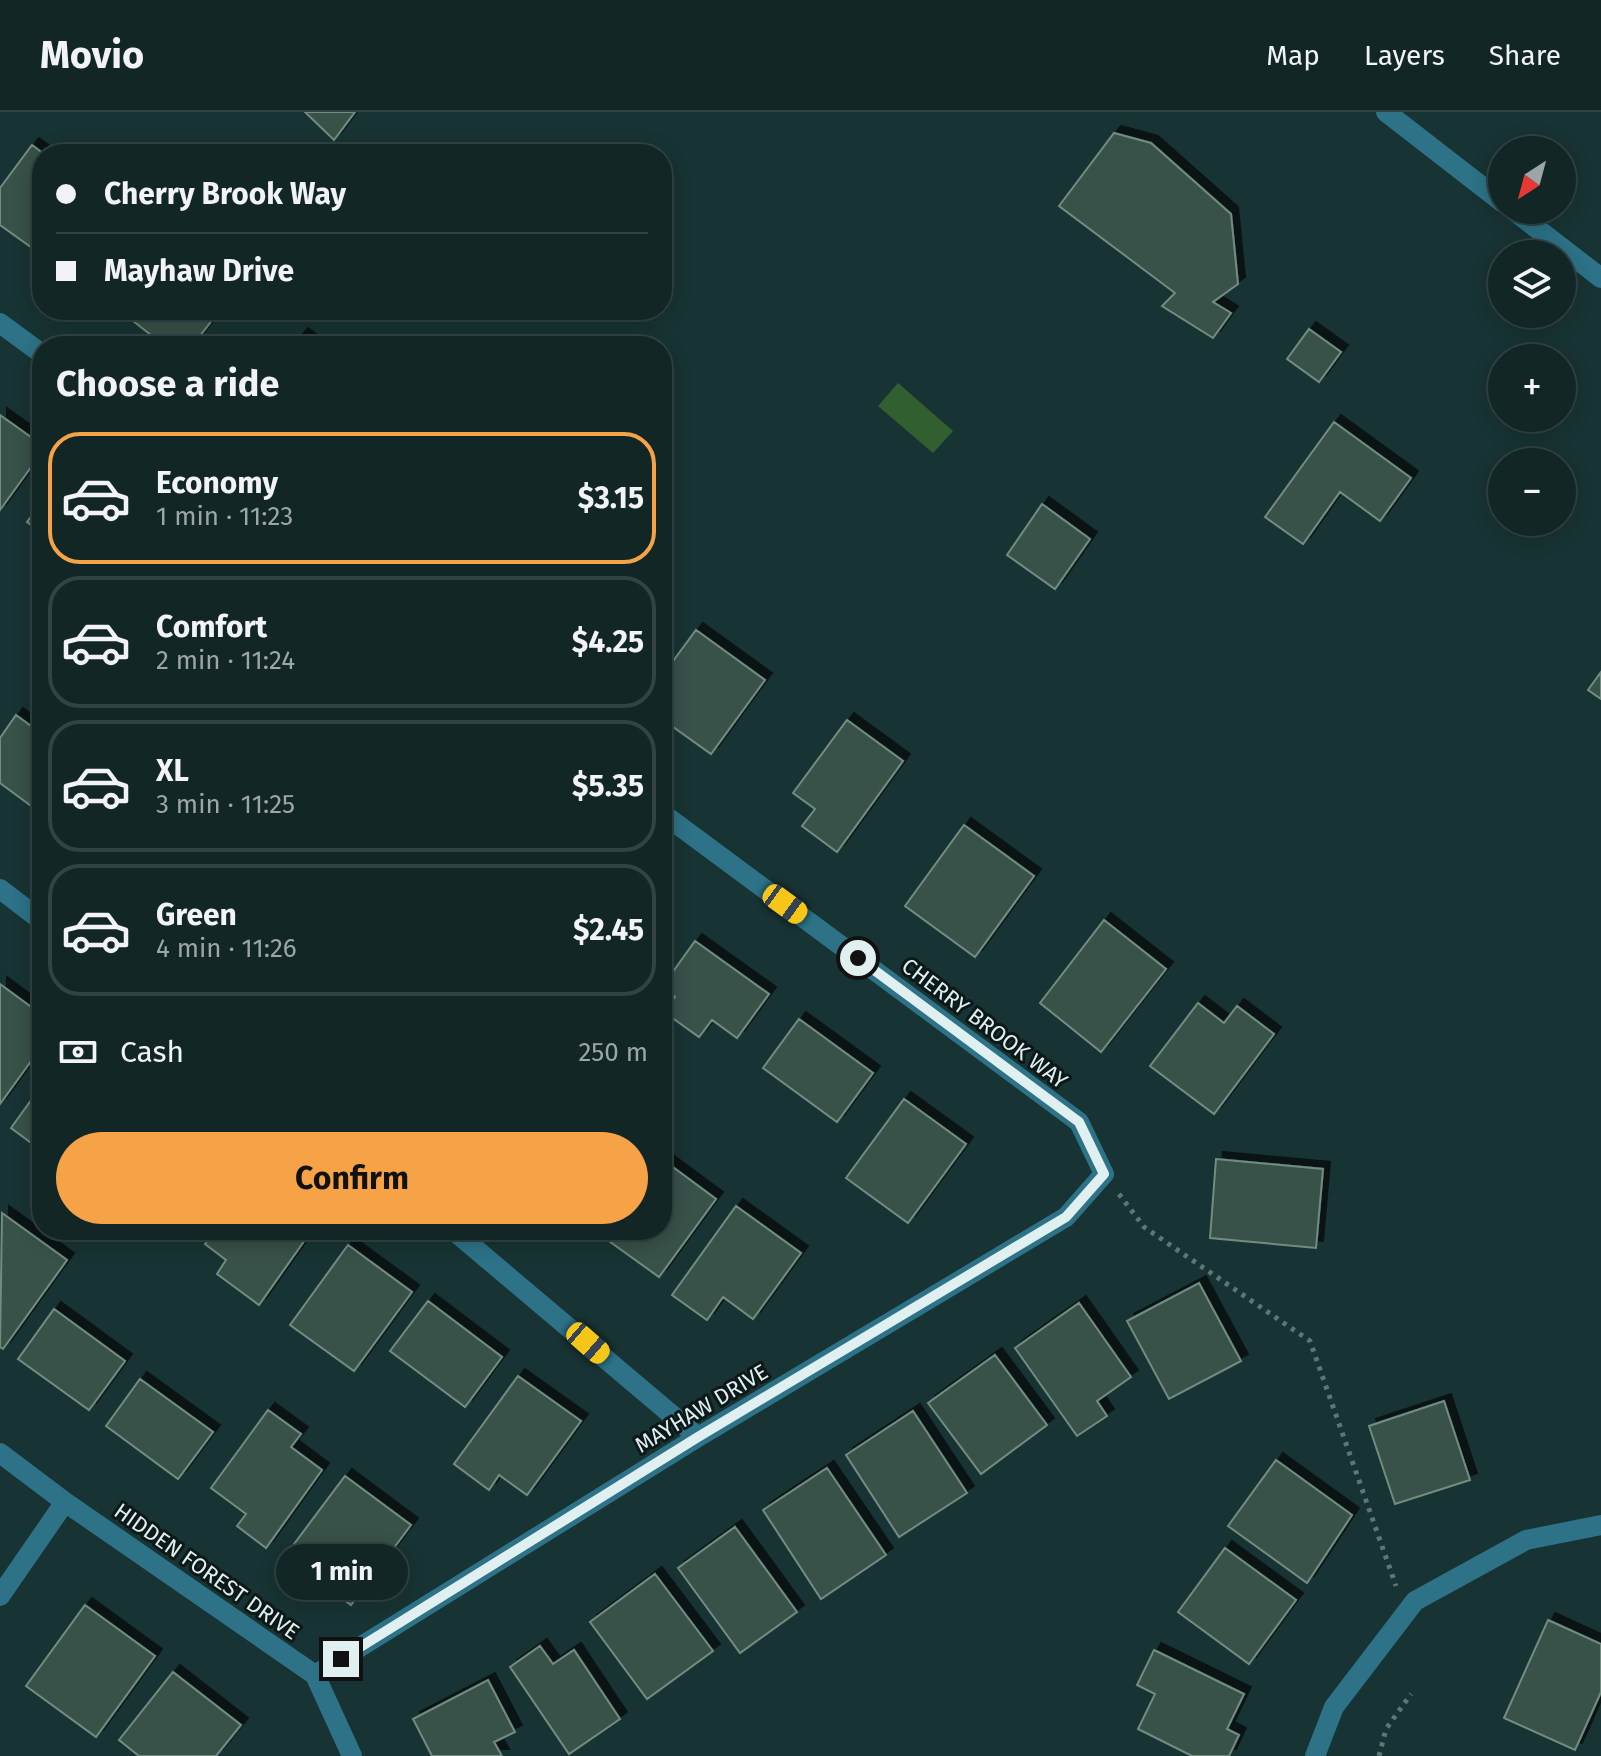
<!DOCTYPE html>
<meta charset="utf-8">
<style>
body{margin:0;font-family:"Fira Sans",sans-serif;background:#1f3232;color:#f1f3f6;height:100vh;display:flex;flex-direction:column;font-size:30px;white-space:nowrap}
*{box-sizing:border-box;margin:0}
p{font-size:26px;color:#9ca5a7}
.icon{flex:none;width:44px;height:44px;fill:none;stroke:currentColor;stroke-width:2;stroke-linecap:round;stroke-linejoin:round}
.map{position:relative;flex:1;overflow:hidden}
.sheet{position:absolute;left:32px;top:224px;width:640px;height:904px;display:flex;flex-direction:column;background:#122626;border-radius:32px;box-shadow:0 4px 20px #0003,0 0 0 2px #314343}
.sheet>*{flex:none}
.hud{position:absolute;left:32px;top:32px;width:640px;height:176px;border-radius:32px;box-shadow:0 4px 20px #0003,0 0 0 2px #314343;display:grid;align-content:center;height:176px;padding:0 24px;background:#122626}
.needle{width:52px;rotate:216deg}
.fabs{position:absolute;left:1488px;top:24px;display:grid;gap:16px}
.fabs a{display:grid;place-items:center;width:88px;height:88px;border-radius:50%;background:#122626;box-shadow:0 4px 20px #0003,0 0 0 2px #314343;font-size:40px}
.end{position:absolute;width:36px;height:36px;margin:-18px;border:10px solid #e0f0f0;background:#111;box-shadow:0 0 0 4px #111}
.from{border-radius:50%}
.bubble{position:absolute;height:56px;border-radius:28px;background:#122626;box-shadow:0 4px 20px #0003,0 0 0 2px #314343;font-size:26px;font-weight:700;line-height:56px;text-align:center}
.car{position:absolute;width:24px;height:48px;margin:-24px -12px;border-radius:10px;box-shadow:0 0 6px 2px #0007;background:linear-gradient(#f5c518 24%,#345 0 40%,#f5c518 0 76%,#345 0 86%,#f5c518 0)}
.hud b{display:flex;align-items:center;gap:28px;height:76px;font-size:30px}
.hud b+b{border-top:2px solid #314343}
.hud i{width:20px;height:20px;background:#f1f3f6}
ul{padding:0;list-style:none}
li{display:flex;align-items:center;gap:24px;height:132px;margin:0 16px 12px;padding:0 8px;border:4px solid #314343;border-radius:32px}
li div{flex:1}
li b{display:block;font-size:30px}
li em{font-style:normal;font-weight:700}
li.current{border-color:#f6a247}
li>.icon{width:72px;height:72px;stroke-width:1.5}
h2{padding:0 24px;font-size:36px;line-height:96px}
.pay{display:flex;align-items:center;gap:20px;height:88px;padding:0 24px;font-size:30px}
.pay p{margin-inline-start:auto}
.button{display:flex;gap:16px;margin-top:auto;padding:16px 24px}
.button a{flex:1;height:92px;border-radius:48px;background:#f6a247;color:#111;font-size:32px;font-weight:700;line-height:92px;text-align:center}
header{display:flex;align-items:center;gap:48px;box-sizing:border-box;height:112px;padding:0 40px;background:#122626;border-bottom:2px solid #314343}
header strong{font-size:38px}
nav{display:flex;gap:44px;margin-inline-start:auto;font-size:28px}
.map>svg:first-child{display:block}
.green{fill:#325f30}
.building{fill:#395148;stroke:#728c81;stroke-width:2;filter:url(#shadow)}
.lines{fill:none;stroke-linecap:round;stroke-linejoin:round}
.path{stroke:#5e7676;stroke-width:5;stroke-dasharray:4 6;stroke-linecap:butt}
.minor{stroke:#2d7287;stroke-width:20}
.route{stroke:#e0f0f0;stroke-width:10}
.labels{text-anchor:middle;stroke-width:6;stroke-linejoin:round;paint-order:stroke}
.street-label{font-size:22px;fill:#e0f0f0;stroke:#0d1919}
</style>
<header>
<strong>Movio</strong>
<nav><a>Map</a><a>Layers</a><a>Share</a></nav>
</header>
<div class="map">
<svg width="1601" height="1644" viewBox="0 0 1601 1644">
<defs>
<filter id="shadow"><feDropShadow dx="7" dy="-7" stdDeviation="0" flood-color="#0009"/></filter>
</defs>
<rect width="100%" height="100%" fill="#183333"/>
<!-- green -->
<path class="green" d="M898,271l55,48 -20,22 -55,-47z"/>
<!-- building -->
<path class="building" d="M305,0h50l-21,28z
M1114,21l37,10 80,71 7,70 -25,18 18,11 -18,25 -51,-32 13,-13 -116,-87z
M32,33l12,9 -2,101 -42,-30v-37z
M119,198h101l-28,36h-27z
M1309,217l32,23 -22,30 -32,-23z
M301,223l15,11h-24z
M0,303l42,30v7l-42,58z
M1334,310l77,56 -31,43 -40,-29 -37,52 -38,-27z
M42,390v31l-15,-11z
M1042,392l48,35 -35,50 -48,-34z
M696,518l69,50 -54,74 -49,-35v-43z
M1601,560v27l-13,-9z
M16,603l26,19v80l-42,-31v-45z
M847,608l56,41 -66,91 -35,-26 13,-17 -22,-16z
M964,713l70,51 -59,81 -70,-51z
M1104,808l62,49 -65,83 -61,-49z
M695,829l74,53 -32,44 -25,-18 -13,17 -35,-25 11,-15 -13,-10z
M0,872l42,31v31l-42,58z
M1198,891l26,20 13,-17 37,28 -60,80 -64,-48z
M799,907l74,54 -36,49 -74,-54z
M42,973v66l-31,-23z
M904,987l62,45 -58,79 -62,-45z
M662,1047l54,40 -57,78 -64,-46 67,-1z
M1216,1047l107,10 -7,79 -106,-10z
M736,1094l65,47 -48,66 -30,-22 -16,23 -35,-25z
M2,1101l65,47 -64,89 -3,-2z
M215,1118h97l-53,75 -42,-31 9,-14 -21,-16z
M348,1133l64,47 -58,79 -64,-46z
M1199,1171l42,78 -72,38 -42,-78z
M428,1189l74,56 -37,50 -75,-56z
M1079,1191l52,74 -34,24 10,15 -30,20 -62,-88z
M54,1197l71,52 -36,49 -71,-51z
M995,1243l52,70 -66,49 -53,-71z
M518,1264l63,45 -54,74 -28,-20 -10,15 -35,-26z
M140,1267l73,53 -35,47 -72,-53z
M1444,1289l26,79 -75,24 -26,-78z
M268,1298l33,24 -10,13 31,23 -56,78 -29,-22 9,-12 -35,-26z
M913,1299l54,82 -68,44 -53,-82z
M1276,1348l76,55 -45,68 -79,-57z
M827,1356l59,87 -65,44 -58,-89z
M345,1364l66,49 -60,80 -66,-49z
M735,1415l62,85 -57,41 -62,-85z
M1225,1436l71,52 -47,64 -71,-52z
M655,1462l58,77 -66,48 -57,-77z
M85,1493l70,51 -59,81 -70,-51z
M1548,1508l53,24v48l-26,58 -71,-32z
M540,1534l13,18 21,-14 46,69 -51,35 -59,-87z
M1154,1538l90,44 -17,35 12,6 -10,21h-37l-54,-27 17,-35 -18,-9z
M173,1560l68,53 -25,31h-77l-20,-16z
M488,1568l27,52 -21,10 8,14h-70l-19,-37z"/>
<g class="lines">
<!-- path -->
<path class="path" d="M1119,1082l25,33 166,114 86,245
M1379,1644l7,-27 25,-35"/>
<!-- minor -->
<path class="minor" d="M1386,0l116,90
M1513,98l88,68
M0,211l42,31
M0,777l42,32
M453,1118l245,207
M0,1341l65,49 250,173 37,81
M0,1484l65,-94
M315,1563l383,-238 368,-220 38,-43 -25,-52 -417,-309
M1315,1644l19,-49 81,-106 111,-61 75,-15"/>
</g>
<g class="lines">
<!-- route -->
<path class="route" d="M341,1547l357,-222 368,-220 38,-43 -25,-52 -221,-164"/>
</g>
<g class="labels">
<!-- street labels -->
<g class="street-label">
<text transform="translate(985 911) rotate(37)" y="8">CHERRY BROOK WAY</text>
<text transform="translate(701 1296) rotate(-31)" y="8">MAYHAW DRIVE</text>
<text transform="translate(207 1459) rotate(35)" y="8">HIDDEN FOREST DRIVE</text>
</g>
</g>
</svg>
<div class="fabs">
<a><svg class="needle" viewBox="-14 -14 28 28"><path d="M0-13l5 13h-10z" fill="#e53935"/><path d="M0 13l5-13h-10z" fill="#9ca5a7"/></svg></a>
<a><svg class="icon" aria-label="layers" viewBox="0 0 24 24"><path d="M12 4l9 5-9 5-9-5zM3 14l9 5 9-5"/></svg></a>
<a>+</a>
<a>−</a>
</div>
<i class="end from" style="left:858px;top:846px"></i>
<i class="end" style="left:341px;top:1547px"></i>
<div class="bubble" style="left:276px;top:1432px;width:132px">1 min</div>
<i class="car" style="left:785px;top:792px;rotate:126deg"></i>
<i class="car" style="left:588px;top:1231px;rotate:131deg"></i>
<div class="hud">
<b><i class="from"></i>Cherry Brook Way</b>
<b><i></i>Mayhaw Drive</b>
</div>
<section class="sheet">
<h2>Choose a ride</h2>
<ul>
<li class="current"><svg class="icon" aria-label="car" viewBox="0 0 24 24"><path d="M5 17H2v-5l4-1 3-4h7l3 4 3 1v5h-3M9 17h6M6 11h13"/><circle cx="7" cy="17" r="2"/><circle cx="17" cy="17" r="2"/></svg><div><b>Economy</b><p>1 min · 11:23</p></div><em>$3.15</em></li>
<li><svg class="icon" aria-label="car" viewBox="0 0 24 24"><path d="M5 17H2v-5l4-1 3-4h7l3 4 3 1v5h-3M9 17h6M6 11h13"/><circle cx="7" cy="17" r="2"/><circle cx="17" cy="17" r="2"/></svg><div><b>Comfort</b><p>2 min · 11:24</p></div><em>$4.25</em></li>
<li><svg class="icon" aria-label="car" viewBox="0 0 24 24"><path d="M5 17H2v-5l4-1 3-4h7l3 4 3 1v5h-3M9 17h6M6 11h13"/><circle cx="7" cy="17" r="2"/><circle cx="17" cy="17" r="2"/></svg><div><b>XL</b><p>3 min · 11:25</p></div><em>$5.35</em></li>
<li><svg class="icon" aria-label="car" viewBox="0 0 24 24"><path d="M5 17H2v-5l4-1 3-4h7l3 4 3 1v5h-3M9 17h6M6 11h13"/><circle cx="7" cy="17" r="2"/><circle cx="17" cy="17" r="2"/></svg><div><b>Green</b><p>4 min · 11:26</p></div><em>$2.45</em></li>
</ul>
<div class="pay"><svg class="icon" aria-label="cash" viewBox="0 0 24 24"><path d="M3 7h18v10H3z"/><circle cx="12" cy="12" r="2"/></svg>Cash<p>250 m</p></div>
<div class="button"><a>Confirm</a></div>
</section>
</div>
